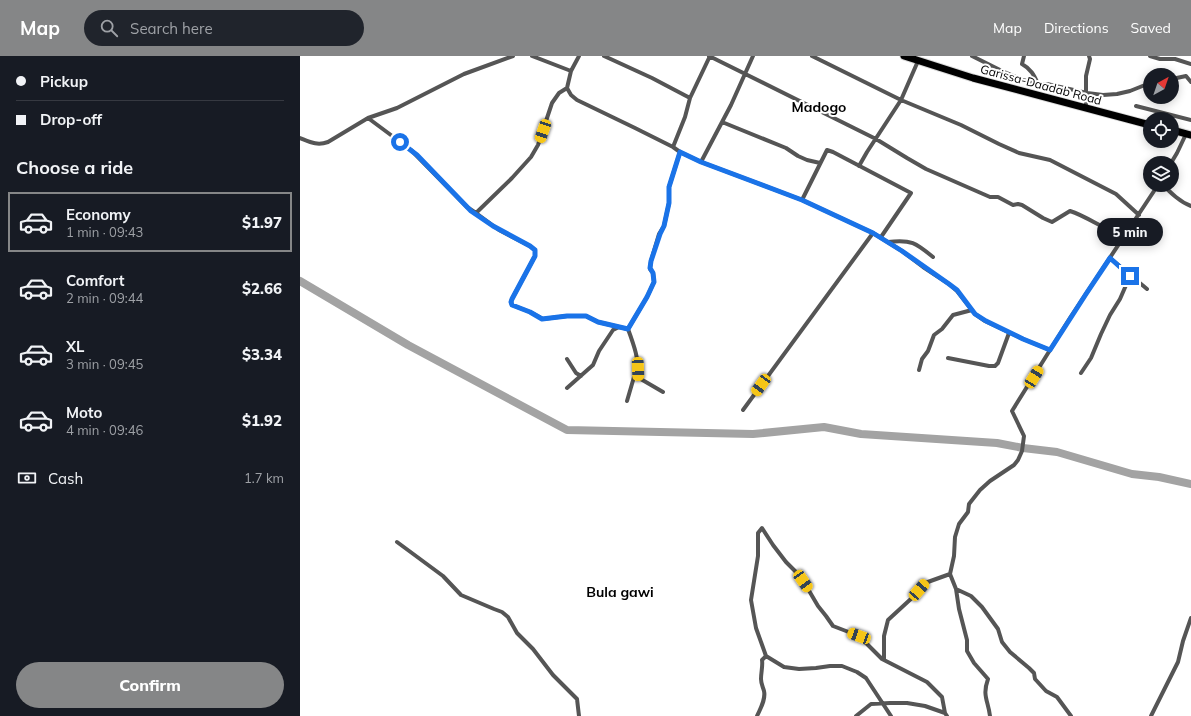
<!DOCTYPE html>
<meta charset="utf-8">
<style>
body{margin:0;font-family:Mulish,sans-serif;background:#20242c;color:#f1f3f6;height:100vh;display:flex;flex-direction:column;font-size:15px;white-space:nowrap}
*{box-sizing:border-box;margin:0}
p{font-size:13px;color:#9ea1a6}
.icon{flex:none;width:22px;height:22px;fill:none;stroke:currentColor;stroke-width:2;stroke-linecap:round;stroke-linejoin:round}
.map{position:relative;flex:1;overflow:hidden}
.panel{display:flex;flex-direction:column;background:#171b24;width:300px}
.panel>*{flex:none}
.hud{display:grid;align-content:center;height:88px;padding:0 16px;background:#171b24}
.needle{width:26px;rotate:40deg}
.tools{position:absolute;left:843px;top:12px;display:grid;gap:8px}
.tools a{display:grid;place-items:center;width:36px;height:36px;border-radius:50%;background:#171b24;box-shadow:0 2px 10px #0003;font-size:20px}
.end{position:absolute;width:18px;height:18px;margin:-9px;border:5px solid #1a73e8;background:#fff;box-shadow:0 0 0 2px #fff}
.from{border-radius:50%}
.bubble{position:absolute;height:28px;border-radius:14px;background:#171b24;box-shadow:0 2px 10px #0003;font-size:13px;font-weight:800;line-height:28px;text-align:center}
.car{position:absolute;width:12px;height:24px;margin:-12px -6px;border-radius:5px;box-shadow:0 0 3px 1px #0007;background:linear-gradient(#f5c518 24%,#345 0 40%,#f5c518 0 76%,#345 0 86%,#f5c518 0)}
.hud b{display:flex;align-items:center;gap:14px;height:38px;font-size:15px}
.hud b+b{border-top:1px solid #363941}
.hud i{width:10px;height:10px;background:#f1f3f6}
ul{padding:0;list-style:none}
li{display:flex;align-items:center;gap:12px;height:60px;margin:0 8px 6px;padding:0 8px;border:2px solid transparent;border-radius:0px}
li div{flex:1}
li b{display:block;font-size:15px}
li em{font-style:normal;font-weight:800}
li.on{border-color:#858687}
li>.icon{width:36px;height:36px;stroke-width:1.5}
h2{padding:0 16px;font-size:18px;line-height:48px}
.pay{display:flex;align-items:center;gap:10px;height:44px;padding:0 16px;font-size:15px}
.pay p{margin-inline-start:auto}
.action{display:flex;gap:8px;margin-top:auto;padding:8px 16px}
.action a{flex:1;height:46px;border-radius:24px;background:#858687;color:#fff;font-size:16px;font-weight:800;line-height:46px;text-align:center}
header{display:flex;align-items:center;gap:24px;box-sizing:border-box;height:56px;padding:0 20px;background:#858687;color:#fff}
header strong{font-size:19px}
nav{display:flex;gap:22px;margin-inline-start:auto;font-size:14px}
.search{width:280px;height:36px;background:#20242c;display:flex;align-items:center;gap:10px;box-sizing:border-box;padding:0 14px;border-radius:22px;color:#9ea1a6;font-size:15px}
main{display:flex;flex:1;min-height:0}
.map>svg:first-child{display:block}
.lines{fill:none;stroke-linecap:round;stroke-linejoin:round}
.river{stroke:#a3a3a3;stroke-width:8}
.trunk-casing{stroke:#dbdbdb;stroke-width:9}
.minor{stroke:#555;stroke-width:4}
.trunk{stroke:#000;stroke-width:7}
.route{stroke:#1a73e8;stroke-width:5}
.labels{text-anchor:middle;stroke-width:4;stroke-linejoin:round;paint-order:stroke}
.street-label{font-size:12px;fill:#000;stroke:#fff}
.quarter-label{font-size:14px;font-weight:bold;fill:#000;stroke:#fff}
</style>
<header>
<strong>Map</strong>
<div class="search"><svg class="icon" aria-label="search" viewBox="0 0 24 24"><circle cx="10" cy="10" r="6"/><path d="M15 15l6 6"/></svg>Search here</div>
<nav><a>Map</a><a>Directions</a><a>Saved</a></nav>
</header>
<main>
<section class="panel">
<div class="hud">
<b><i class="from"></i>Pickup</b>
<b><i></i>Drop-off</b>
</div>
<h2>Choose a ride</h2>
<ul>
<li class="on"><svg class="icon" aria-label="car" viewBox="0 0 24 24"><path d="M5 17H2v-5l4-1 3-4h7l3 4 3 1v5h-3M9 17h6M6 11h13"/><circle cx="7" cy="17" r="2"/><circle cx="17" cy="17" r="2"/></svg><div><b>Economy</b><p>1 min · 09:43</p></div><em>$1.97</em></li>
<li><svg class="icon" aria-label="car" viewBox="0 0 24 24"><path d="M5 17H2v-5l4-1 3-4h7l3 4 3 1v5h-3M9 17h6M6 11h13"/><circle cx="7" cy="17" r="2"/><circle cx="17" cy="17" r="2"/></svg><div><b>Comfort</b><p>2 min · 09:44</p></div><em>$2.66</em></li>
<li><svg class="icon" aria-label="car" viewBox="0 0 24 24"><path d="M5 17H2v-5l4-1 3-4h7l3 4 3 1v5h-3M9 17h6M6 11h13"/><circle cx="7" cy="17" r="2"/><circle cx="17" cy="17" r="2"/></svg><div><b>XL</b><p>3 min · 09:45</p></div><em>$3.34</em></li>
<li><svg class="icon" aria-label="car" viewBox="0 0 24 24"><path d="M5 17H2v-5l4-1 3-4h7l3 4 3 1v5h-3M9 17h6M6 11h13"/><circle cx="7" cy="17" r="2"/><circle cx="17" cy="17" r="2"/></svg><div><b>Moto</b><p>4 min · 09:46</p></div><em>$1.92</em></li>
</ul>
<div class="pay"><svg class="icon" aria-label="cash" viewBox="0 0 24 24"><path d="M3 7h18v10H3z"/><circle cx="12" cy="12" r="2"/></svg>Cash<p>1.7 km</p></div>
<div class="action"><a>Confirm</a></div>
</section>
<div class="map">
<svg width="891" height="660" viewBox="0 0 891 660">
<rect width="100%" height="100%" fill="#fff"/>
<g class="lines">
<!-- river -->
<path class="river" d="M0,225l108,64 159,85 186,4 71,-7 37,7 136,9 26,5 34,4 75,22 27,3 32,7"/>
<defs>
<path id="trunk" d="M604,0l69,22 177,47
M872,74l19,5"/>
</defs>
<!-- trunk casing -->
<use href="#trunk" class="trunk-casing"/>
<!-- minor -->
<path class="minor" d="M232,0l39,15
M279,0l-8,15 -4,17 4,7 6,5 58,28 38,19 7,5 21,10 101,38 71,33 29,18 21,16 26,17 8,7 18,23 10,7 38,18 27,11
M304,0l48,22 38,20
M409,0l167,83 31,19 19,11 64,28h8l15,8 5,-1 4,1 21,13 9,4 18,-11c19,6 35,20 55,25
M512,0l89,44 60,25 38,19 20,9 31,7 66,34 23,21
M672,0l30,15 21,9 15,4h9l40,9 16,2 14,-1 13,-3 20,-8
M724,0l-2,8c9,5 12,11 16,20
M850,0l10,3h15l16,5
M872,23l14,-3 5,6
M836,50l55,14
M786,52v-32l4,-17 -1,-3
M68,62l43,32 56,57 9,6 36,-35 19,-21 7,-12 14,-42 7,-10 8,-5
M422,66l64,26 12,8 9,4 13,3
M0,82c10,4 17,8 28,4l40,-24 29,-10 67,-34 49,-18
M373,91l12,-30 5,-19 20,-42
M401,106l30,-57 22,-49
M871,107l6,-10 9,-19
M559,110l8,-14 34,-52 17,-39
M863,129c8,8 17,17 28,21
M502,144l25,-50 6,2 78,41 -30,44
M176,157l23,17 31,16 5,4v6l-23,43 -1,3 1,3 18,7 13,7 24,-3h19l12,6 21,5
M588,186c23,-3 28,1 45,15
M810,202l37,31
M328,273c7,19 10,28 11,49l24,14
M648,302l41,8h6l3,-3 11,-30
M267,303l9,14 5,3
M619,314l3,-11 6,-8 6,-16 8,-6 11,-14 19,-5
M781,317l10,-15 10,-24 9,-19 10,-16 10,-23
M267,332l26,-23 6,-14 14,-21 6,-3 9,2 19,-32 7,-15 -1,-9 -3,-4 1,-8 8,-27 5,-8 5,-23v-16l11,-35
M327,345l7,-24 5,1
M443,354l130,-177
M97,486l46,34 18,19 33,14 8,3 6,5 9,16 16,16 20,26 24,24 2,17
M656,533l3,20 8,31v11l7,12 14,16c-6,17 0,21 2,37
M584,604v-24l4,-16 25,-23 12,-14 25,-9
M457,660c3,-7 9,-16 7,-25 -1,-4 -3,-7 -3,-12 0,-7 2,-13 1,-19l4,-4
M556,660l15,-12 19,-1h17l18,3 20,7
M591,660l-25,-38 -9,-6 -15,-6h-12l-14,2 -17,1 -15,-2 -18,-11 -10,-28 -5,-28 7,-44v-23l4,-5 11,17 13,17 12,12 10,15 10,17 8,10 7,10 26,10 23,23 45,23 15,15 3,16 2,3
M771,660l-14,-19 -11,-6 -11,-12 -1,-6 -5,-5 -19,-16 -8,-10 -4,-13 -16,-22 -11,-11 -15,-7 -6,-15 4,-18 1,-19 4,-13 9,-12 1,-8 11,-14 10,-9 24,-16 4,-5 4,-9 2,-15 -12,-25 58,-93 88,-133
M851,660l27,-54 5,-21 8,-23"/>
<!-- trunk -->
<use href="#trunk" class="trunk"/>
</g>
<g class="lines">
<!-- route -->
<path class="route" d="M100,86l17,13 54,56 22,15 37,20 5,4v6l-23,43 -1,3 1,3 18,7 12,7 25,-3h19l12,6 30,7 19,-32 7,-15 -1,-9 -3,-5 1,-7 9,-27 4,-8 5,-23v-16l11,-35 21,10 101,38 71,33 29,18 47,33 8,6 18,24 11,7 37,18 27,11 36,-56 24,-36 20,18"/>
</g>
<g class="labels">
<!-- street labels -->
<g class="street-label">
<text transform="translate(741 29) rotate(15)" y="4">Garissa-Daadab Road</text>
</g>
<!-- quarter labels -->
<g class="quarter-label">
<text x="519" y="56">Madogo</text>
<text x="320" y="541">Bula gawi</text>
</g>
</g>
</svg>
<div class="tools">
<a><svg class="needle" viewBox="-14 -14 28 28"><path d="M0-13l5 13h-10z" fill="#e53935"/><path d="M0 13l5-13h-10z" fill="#9ea1a6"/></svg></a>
<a><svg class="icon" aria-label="locate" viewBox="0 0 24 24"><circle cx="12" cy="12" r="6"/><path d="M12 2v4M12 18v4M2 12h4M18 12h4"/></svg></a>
<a><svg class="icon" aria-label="layers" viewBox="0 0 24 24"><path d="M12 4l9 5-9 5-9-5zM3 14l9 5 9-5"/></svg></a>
</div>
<i class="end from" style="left:100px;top:86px"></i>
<i class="end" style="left:830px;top:220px"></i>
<div class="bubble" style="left:797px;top:162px;width:66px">5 min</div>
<i class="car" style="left:243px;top:75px;rotate:199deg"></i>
<i class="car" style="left:338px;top:313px;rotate:178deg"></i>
<i class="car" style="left:734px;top:321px;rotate:32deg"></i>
<i class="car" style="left:461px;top:329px;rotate:216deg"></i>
<i class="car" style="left:503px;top:525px;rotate:145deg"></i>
<i class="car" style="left:619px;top:534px;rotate:41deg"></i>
<i class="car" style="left:559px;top:580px;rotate:290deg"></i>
</div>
</main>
